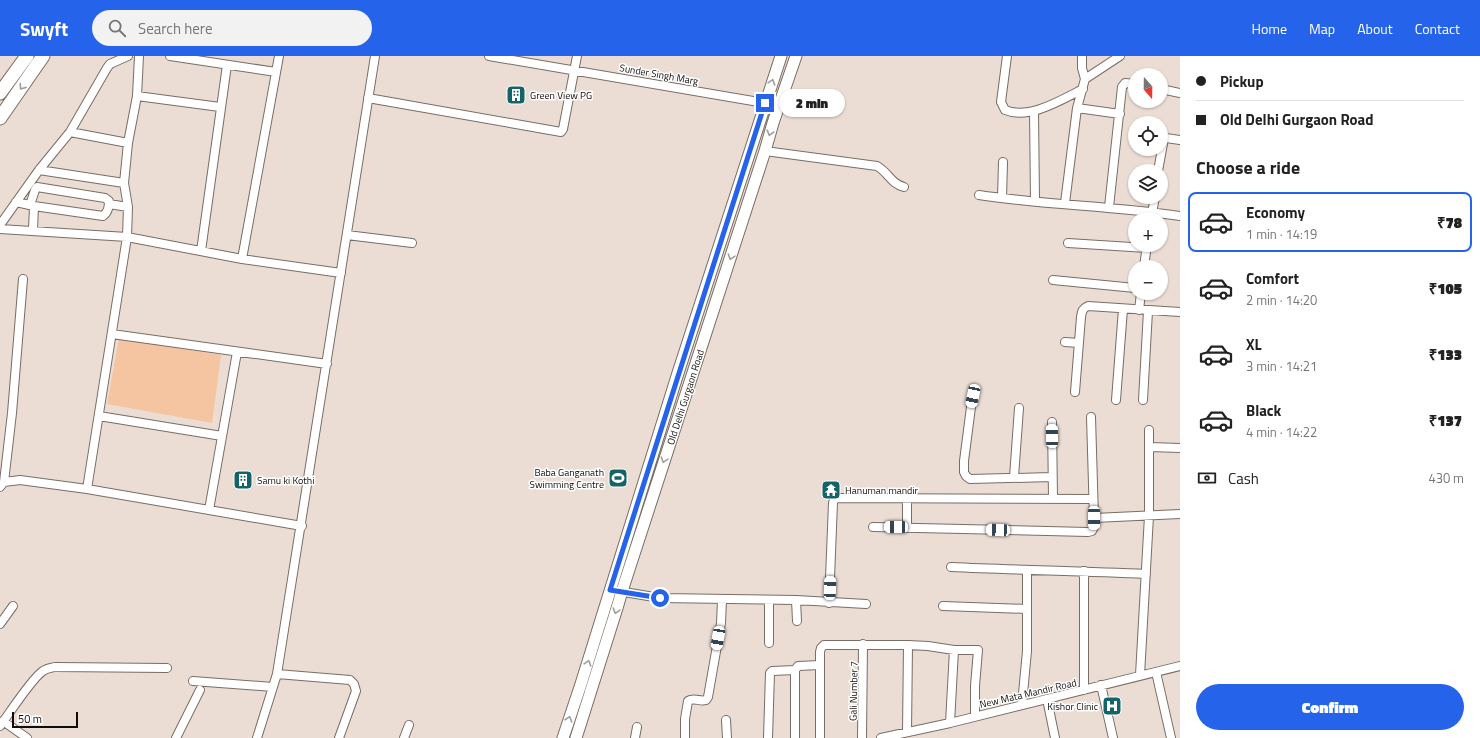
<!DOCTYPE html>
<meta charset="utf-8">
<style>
body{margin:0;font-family:"Titillium Web",sans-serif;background:#f2f2f2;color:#222;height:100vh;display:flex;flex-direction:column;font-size:15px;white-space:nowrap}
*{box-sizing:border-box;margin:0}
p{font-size:13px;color:#767676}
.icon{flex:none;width:22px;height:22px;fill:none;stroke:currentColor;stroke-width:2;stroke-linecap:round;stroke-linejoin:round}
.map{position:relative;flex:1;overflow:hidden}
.sheet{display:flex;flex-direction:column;background:#fff;width:300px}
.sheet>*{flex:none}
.banner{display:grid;align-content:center;height:88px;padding:0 16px;background:#fff}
.needle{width:26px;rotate:160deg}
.tools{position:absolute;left:1128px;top:12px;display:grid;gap:8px}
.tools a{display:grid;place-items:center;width:40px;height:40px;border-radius:50%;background:#fff;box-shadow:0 1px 3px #0004;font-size:20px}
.scale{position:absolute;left:12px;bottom:10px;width:66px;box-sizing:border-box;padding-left:4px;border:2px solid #100c09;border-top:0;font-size:11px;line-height:14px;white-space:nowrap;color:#100c09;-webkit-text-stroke:3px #fff;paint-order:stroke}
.end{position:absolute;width:18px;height:18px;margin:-9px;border:5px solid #2563eb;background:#fff;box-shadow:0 0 0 2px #fff}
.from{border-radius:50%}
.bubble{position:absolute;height:28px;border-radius:14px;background:#fff;box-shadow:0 1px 3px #0004;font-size:13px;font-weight:800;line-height:28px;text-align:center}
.car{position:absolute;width:12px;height:24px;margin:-12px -6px;border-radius:5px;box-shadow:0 0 3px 1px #0007;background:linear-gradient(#fff 24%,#345 0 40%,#fff 0 76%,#345 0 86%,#fff 0)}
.banner b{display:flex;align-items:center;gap:14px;height:38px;font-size:15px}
.banner b+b{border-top:1px solid #e0e0e0}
.banner i{width:10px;height:10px;background:#222}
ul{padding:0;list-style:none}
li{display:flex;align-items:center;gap:12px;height:60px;margin:0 8px 6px;padding:0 8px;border:2px solid transparent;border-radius:8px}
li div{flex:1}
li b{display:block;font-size:15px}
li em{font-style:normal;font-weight:800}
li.current{border-color:#2563eb}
li>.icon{width:36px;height:36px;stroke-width:1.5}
h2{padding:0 16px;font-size:18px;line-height:48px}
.pay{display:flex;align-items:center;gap:10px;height:44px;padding:0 16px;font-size:15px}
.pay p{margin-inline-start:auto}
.primary-button{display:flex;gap:8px;margin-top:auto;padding:8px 16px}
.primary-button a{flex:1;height:46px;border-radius:24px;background:#2563eb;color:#fff;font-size:16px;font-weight:800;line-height:46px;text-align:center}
header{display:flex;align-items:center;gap:24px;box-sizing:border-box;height:56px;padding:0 20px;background:#2563eb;color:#fff}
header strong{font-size:19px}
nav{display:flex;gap:22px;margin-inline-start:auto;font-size:14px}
.search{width:280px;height:36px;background:#f2f2f2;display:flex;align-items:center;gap:10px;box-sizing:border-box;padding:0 14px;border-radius:22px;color:#767676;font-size:15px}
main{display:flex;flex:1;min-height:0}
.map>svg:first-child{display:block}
.green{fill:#f5c4a1}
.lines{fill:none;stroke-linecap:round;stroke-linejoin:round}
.street-casing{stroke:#796d65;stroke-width:10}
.secondary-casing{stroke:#796d65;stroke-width:13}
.primary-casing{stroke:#796d65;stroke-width:15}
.street{stroke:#fff;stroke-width:8}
.secondary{stroke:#fff;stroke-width:11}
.primary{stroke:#fff;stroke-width:13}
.oneway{stroke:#9f9e9d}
.route{stroke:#2563eb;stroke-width:5}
.labels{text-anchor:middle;stroke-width:3;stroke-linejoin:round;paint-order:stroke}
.street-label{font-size:10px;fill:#100c09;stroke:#fff}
.poi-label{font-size:10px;fill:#100c09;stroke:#fff;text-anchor:start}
</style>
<header>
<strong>Swyft</strong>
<div class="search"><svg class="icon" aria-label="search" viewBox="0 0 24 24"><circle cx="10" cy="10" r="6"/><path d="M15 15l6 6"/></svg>Search here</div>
<nav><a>Home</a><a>Map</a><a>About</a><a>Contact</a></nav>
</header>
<main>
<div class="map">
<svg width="1180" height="682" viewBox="0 0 1180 682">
<rect width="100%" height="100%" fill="#ebddd4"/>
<!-- green -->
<path class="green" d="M119,282l102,17 -9,68 -105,-19z"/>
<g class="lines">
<defs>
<path id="street" d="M170,0l106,16
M489,0l276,47 13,3
M1007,0l-6,46 4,8c24,10 56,-10 78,-21
M1085,23l35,-23
M1161,33l19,4
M137,40l83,11
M368,42l193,34 2,-3 14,-73
M1077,52l43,6
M1034,55l1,90
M70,76l58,11
M765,95l112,15c12,7 13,17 27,21
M39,114l85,13
M1158,115l6,-33h2l14,2
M979,139c66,10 134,11 201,21
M1002,142l1,-36
M16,146l18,4 -1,24
M1065,147l12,-95 8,-29 -3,-11v-12
M109,148l19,3
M30,149l5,-15 2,-3 68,11 4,3c0,6 -1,12 -6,15l-69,-10
M1109,151l13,-120 3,-4 10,1
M1151,163l4,-22
M0,169l39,-55 31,-38 37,-64 3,-4 18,-8
M0,173l127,8 115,22 99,14
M347,179l65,8
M1068,187l79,5
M201,195l26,-186
M242,203l37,-203
M1144,211l3,-22
M1053,224l82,8
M1139,254l2,-17
M112,278l215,30
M1065,286l14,1
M974,334l-3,17 -7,54v11l2,4 4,3 82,-2
M1075,336l6,-75c1,-6 1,-8 7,-11l92,6
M1116,344l7,-91
M1143,344l5,-89
M99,360l123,20
M1052,366l1,76
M1150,391l30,1
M1014,421l5,-69
M4,426l8,-69 11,-134
M0,431l4,-5 16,-2 67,9 215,37
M87,433l40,-252 1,-30 -4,-24 4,-40 9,-47 2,-40
M209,454l28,-158
M1094,462l86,-4
M873,471l215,5 4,-1 2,-4v-9l-3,-101
M907,472v-31
M951,511c65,3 130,4 195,7
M618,535l42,7 136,2 70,4
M796,544l1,21
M829,547l4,-100 1,-3 3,-2 256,1
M943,550l84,3
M0,568l13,-18
M769,587v-43
M1156,616l15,66
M277,618l73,6 4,4 2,7 -17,47
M1140,619l9,-159v-86
M193,625l80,6
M1101,629l12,53
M1084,634v-119
M1047,643l8,39
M1022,648l5,-53v-80
M726,664l1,18
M3,665l24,17
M950,667l4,-73
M0,670c9,-12 32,-48 43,-55 4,-3 8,-3 12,-4l112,1
M907,676l1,-87
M176,682l24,-48
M257,682l20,-64 98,-618
M404,682l5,-13
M635,682l2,-11
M685,682v-19l3,-18c6,-4 12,1 18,-1l2,-3 13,-74 1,-23
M768,682l2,-65 2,-2 23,-1
M795,682v-68l3,-4 22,-1
M820,682v-86l1,-4 3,-3h84l20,1 26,4h24l-3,36v30
M862,682l1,-94
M881,682l69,-15 230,-57"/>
<path id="secondary" d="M563,682l18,-54 97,-311 103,-317
M576,682l41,-130 5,-17 143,-440 8,-28 23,-67"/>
<path id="primary" d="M0,37l27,-37
M0,62l43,-62"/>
</defs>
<!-- street casing -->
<use href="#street" class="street-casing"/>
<!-- secondary casing -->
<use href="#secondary" class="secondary-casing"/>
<!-- primary casing -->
<use href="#primary" class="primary-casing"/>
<!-- street -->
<use href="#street" class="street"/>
<!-- secondary -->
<use href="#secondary" class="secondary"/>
<!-- primary -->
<use href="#primary" class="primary"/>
</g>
<!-- one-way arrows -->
<defs><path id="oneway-chevron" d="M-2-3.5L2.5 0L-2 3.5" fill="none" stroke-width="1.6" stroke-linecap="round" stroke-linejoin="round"/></defs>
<g class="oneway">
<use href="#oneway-chevron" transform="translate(772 26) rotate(-72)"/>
<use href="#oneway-chevron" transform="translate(22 31) rotate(125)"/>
<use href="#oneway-chevron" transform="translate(770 77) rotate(105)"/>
<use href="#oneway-chevron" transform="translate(731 201) rotate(108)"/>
<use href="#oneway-chevron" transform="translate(664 404) rotate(108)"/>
<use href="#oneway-chevron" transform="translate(616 555) rotate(106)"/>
<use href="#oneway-chevron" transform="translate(588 607) rotate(-73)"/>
<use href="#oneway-chevron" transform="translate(569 663) rotate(-71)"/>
</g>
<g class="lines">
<!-- route -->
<path class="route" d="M660,542l-50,-8 155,-487"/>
</g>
<!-- icons -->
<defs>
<symbol id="building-square" viewBox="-11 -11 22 22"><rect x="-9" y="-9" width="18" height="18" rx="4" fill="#136367" stroke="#fff"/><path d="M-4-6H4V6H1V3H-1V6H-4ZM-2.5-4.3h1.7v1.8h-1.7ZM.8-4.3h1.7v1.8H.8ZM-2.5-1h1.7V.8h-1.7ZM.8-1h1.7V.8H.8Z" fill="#fff"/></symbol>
<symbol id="stadium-square" viewBox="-11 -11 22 22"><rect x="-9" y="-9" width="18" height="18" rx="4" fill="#136367" stroke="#fff"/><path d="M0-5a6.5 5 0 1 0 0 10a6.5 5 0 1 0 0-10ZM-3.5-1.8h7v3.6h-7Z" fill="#fff"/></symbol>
<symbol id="temple-square" viewBox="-11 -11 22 22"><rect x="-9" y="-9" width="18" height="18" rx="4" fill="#136367" stroke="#fff"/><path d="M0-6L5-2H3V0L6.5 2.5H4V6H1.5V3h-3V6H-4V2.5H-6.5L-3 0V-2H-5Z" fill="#fff"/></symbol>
<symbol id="hospital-square" viewBox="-11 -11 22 22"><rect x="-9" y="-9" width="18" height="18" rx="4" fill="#136367" stroke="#fff"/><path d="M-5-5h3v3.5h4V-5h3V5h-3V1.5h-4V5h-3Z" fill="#fff"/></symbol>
</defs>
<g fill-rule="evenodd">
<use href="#building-square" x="505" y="28" width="22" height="22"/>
<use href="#stadium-square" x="607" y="411" width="22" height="22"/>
<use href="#building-square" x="232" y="413" width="22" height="22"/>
<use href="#temple-square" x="820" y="423" width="22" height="22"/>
<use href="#hospital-square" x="1101" y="639" width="22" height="22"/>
</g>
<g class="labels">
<!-- street labels -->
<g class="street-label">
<text transform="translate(659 18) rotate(10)" y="4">Sunder Singh Marg</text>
<text transform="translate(685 341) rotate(-72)" y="4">Old Delhi Gurgaon Road</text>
<text transform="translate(853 635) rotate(-89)" y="4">Gali Number 7</text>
<text transform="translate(1028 637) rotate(-13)" y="4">New Mata Mandir Road</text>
</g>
<!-- poi labels -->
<g class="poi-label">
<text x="530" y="43">Green View PG</text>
<text x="604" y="420" text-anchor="end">Baba Ganganath<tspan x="604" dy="12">Swimming Centre</tspan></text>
<text x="257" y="428">Samu ki Kothi</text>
<text x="845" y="438">Hanuman mandir</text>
<text x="1098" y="654" text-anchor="end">Kishor Clinic</text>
</g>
</g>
</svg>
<div class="tools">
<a><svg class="needle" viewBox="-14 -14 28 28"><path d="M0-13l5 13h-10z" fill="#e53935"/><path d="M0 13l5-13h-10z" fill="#767676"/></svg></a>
<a><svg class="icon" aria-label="locate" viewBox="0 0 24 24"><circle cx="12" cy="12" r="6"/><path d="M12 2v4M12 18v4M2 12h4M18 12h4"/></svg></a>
<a><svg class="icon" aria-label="layers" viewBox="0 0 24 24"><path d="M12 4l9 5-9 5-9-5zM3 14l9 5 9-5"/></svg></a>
<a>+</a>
<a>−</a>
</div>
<div class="scale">50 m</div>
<i class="end from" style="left:660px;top:542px"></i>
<i class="end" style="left:765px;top:47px"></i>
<div class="bubble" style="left:779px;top:33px;width:66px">2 min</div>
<i class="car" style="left:973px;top:340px;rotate:192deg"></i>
<i class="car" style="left:1052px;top:380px;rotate:359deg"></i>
<i class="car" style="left:1094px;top:462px;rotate:180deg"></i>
<i class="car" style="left:896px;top:471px;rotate:271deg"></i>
<i class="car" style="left:998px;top:474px;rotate:272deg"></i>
<i class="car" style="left:830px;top:532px;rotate:2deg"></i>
<i class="car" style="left:718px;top:582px;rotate:190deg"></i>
</div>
<section class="sheet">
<div class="banner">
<b><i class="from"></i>Pickup</b>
<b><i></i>Old Delhi Gurgaon Road</b>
</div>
<h2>Choose a ride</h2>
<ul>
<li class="current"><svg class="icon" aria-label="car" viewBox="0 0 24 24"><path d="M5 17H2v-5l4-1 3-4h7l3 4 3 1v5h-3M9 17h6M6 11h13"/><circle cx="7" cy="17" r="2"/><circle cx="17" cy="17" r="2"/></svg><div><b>Economy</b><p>1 min · 14:19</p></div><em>₹78</em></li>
<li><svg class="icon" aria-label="car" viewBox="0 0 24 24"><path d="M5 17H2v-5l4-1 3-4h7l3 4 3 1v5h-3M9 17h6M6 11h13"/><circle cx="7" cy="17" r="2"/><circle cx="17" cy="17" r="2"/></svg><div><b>Comfort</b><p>2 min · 14:20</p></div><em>₹105</em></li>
<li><svg class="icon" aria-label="car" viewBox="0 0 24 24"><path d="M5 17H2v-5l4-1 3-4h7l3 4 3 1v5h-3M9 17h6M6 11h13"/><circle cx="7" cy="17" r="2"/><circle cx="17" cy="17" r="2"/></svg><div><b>XL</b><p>3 min · 14:21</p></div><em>₹133</em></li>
<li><svg class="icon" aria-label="car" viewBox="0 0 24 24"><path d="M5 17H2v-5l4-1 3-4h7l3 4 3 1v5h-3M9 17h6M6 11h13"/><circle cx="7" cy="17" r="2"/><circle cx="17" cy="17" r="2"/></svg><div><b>Black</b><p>4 min · 14:22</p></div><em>₹137</em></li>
</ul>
<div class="pay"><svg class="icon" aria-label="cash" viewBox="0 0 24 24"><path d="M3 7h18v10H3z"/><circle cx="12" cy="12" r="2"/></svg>Cash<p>430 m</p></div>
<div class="primary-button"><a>Confirm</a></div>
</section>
</main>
